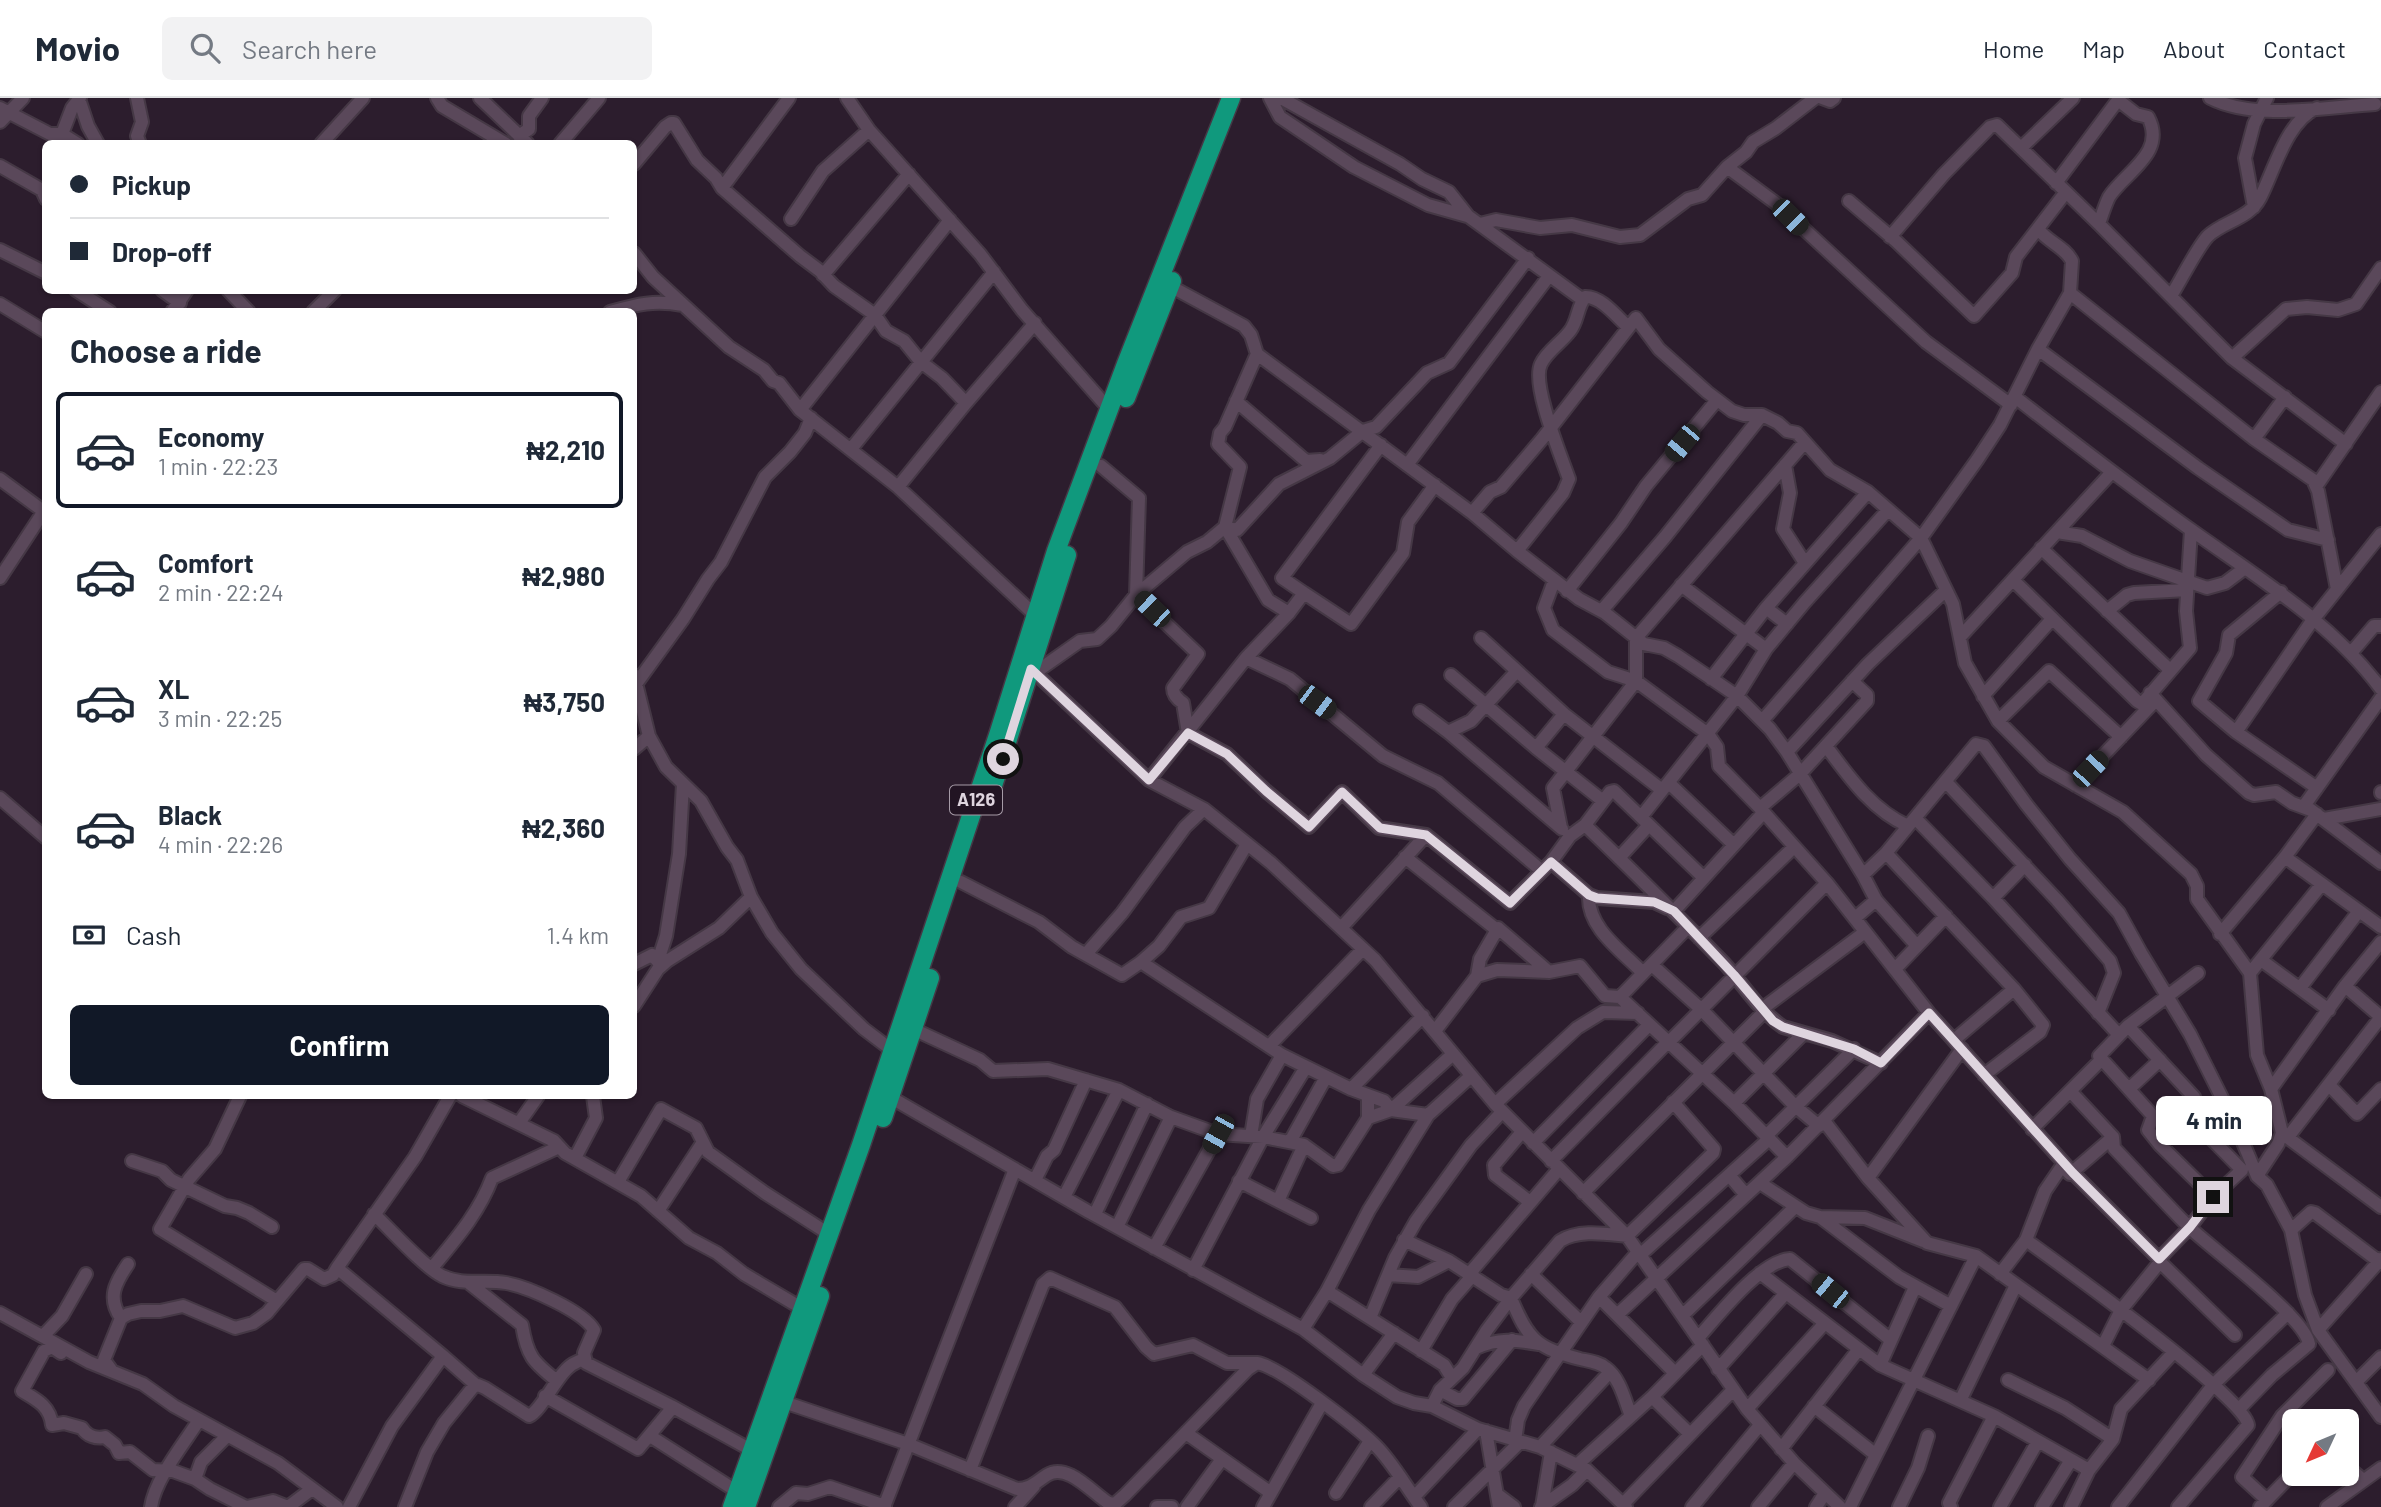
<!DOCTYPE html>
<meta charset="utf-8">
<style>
body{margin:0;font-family:Barlow,sans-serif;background:#f2f2f3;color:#1f2937;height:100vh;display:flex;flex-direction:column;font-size:26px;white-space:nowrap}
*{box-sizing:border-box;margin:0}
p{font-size:23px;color:#747a83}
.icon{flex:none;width:38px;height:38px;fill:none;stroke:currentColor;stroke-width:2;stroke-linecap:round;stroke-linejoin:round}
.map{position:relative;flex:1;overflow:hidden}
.side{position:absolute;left:42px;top:210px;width:595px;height:791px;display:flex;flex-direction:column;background:#fff;border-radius:10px;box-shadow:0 2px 5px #0004}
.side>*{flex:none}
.top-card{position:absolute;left:42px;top:42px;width:595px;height:154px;border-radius:10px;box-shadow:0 2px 5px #0004;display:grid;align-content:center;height:154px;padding:0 28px;background:#fff}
.needle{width:46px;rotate:226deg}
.fabs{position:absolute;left:2282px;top:1311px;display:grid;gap:14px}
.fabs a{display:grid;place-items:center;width:77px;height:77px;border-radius:10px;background:#fff;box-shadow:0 2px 5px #0004;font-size:35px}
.end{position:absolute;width:32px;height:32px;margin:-16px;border:9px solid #dfd5df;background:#111;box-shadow:0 0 0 4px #111}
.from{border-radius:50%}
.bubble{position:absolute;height:49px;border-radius:10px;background:#fff;box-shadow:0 2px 5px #0004;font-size:23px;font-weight:700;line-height:49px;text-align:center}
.car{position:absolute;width:21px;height:42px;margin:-21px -10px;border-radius:9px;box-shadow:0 0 5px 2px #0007;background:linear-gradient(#222 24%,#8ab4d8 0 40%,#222 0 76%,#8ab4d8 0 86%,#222 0)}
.top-card b{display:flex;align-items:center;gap:24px;height:66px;font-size:26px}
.top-card b+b{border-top:2px solid #e0e1e3}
.top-card i{width:18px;height:18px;background:#1f2937}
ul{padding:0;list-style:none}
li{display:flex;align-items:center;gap:21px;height:116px;margin:0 14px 10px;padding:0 14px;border:4px solid transparent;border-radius:10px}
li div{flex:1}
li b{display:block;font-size:26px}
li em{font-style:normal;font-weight:700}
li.active{border-color:#111827}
li>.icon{width:63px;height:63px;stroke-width:1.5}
h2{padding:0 28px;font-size:32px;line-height:84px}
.pay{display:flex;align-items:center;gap:18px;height:77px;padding:0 28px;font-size:26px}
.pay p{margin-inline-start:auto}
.button{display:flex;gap:14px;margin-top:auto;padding:14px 28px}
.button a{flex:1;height:80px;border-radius:10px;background:#111827;color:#fff;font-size:28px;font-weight:700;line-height:80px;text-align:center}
header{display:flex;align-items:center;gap:42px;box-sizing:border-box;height:98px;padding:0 35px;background:#fff;border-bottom:2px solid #e0e1e3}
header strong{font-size:33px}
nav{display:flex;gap:38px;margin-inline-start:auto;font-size:24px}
.search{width:490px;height:63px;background:#f2f2f3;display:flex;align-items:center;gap:18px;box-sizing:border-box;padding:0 24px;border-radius:10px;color:#747a83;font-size:26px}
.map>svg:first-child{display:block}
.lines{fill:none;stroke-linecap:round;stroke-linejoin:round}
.minor-casing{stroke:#453845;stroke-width:16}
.highway-casing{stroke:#453845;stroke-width:21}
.minor{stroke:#5a485a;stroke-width:12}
.highway{stroke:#10997d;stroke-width:18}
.route{stroke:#dfd5df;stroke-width:9}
.labels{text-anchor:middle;stroke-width:7;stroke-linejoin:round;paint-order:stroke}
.shield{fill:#221423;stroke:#a69ba7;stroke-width:2}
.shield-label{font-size:18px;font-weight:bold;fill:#dfd5df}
</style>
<header>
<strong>Movio</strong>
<div class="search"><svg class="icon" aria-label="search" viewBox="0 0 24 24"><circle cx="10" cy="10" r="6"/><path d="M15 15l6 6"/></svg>Search here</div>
<nav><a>Home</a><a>Map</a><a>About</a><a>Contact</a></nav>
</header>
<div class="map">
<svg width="2381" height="1409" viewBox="0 0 2381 1409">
<rect width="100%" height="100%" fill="#2c1d2d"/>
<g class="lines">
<defs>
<path id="minor" d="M137,0l5,24 -5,14 3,8
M437,0l5,8 64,38
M480,0l48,46
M847,0l22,32 111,124 42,56 87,99
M1270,0l10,19 74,50 74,38 39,11
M1281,0l119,66 22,15 27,13 19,24 115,84
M1822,0l8,3 4,-3
M2210,0c45,23 116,9 165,6
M79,1l9,27 10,18
M0,10l50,26h12l16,10
M0,24l23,-24
M62,36l10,-26 8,-10
M519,38l10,-7v-13l13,-18
M321,46l42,-46
M560,46l39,-46
M2021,50l52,-50
M634,66l31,-37 6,-4h3l23,37 19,18 6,10 78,68 20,15 14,15 41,29 11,16 18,10 17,21 21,16 24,25
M0,68l42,24 4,9
M1727,69l19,-15 7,-10 23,-14 39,-30
M2056,85l62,-83 18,14 12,3c19,36 -23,55 -39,80 -4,8 -7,18 -10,27
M722,90l67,-90
M1849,103l48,41 77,74 38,-43 4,-16 50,-65
M2254,109l-9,-49 9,-34 13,-26
M791,121l32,-48 46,-41
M1480,126l16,-4 44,8 32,-3 48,12 20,-2 48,-36 14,-4 25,-28 50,37 149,138 85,63
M1890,139l54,-63 46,-47 7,-2 102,99 133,134 114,86
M0,152l46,23
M634,155l19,24 76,70 35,23 9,11 6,2 21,27 98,77 137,128
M823,177l86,-101
M1170,188l74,40 7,9 6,19 -32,73 -5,6 -2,11 22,23 -15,60 43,73 21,13 -43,45 44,21 93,77 55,27 104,88
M76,192l34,22
M162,192l18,13
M228,192l21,22
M2070,195l184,146 59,41 5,11 19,98
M2171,198c9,-14 27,-50 37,-60 16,-15 41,-17 52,-38 14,-27 27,-78 57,-90
M0,206l46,28
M172,214l15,-22
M313,214l22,-22
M610,214c28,-8 44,-12 73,-7
M2038,251l160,119 90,62 40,10
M1257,256l215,159 45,38 62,48 26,14 39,31 20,4 14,8 59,40 33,33 17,23 76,123 13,25 41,46
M2232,260l54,-49 21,-2 31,3 18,-6 25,-36
M2015,299c59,46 118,92 179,135 66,47 139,92 187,157
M1236,303l70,60 14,-1
M800,312l150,-190
M2254,341l31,-42
M851,351l143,-177
M1407,367l142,-189
M1785,367l5,28 -7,36 22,34
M1101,368l38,32 -3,97 62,59 -25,34c0,7 4,11 10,15l5,30 39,21 39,37 43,36 33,-35 37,36 47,7 84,68 41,-41 19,-26 15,-11 25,-33 4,-1 90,87
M0,381l46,34
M2317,387l64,-93
M898,389l68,-84 69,-80
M1472,415l18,-21 11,-5 41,-48 94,-121 23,31 48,43 25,19 12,4h18l16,8 9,8 10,2 33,37 38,22 53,46 32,66 12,59 33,58 46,46 79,45 68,62 6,12v13l53,74 7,82 14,34 11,44 -4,11 -21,32
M2057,434l25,4 48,25 77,27 18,-5 20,-15
M2041,450l129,122
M1517,453l46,-58 6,-14c-8,-23 -38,-95 -28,-115 6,-13 20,-21 29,-33 8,-10 7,-24 15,-34 16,-1 32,20 43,30
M0,480l46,-70
M2013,482l124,121 5,3 48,-56 -4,-37 5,-81
M1554,483l-10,27 9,22 55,42 28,9 72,53 9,13 2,19 41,42 67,75 102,130 144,160 86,86
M1681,487l85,64
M1567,493l54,-68 25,-37 71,-86
M2281,494l-52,43 -3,18 -27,48 37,31 81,56
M1304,495l-22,-15 99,-133
M1766,510l21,16
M2107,513l20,-16 7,-2 53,-3
M1289,515l15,-20 47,31 52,-71 5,-31 27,-37
M1605,515l-1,-5 61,-71 97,-122
M1961,538l151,-164
M1481,540l83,76 98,76
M2351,555l23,-27h7
M1031,571l118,111 55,29 67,54 104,97 120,144 132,132 120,173 47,54 46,44
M1036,574l44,-31 17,-2 14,-13 25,-31 51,-43 20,-10 18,-15 12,3 42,-46 51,-26 33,-27 13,-4 51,-54 22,-10 79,-105
M634,577l15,61 17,31 35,34 26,46 10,13 14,37 21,36 29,36 63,60 29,22
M1451,577l85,73 67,53
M1711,581l55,-71 102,-116
M636,586l47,-65 25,-40 13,-17 44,-85 25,-25 15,-19 6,-15
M2150,595l56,62 43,38 5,2 22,-3 16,11 19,7 70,53
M1983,598l69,-77
M1420,613l28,21 114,97
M1762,623l159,-183 56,-78 23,-35 38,-76 32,-56 2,-32c-7,-14 -24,-19 -33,-31
M1998,623l51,-50 72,66
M1448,634l23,-11 46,-50
M2236,634l76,-111 69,-87
M1826,648c23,31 46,64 82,80
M1536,650l28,-34
M634,651l15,-13
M1787,654l81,-88 78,-74
M1149,682l97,-122
M1946,684l111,118 53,61 4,12 -16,40
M1669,685l65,62
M2075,687l79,-83
M2381,694v1
M0,700l46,40
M2304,708l77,-108
M1760,710l40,-34 67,-73v-6l-15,-14
M1641,719l96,-121 29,-47 39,-47 83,-92
M1915,720l78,80 126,137
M2324,721l57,-10
M1585,727c47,45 93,91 139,138 19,21 35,48 59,64l49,14 49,22
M1561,730l-8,-40 83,-107v-43l169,-196
M1886,755l128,136 29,36 -3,7 -56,43
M1405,759l92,73
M2285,759l96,70
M1619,760l30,-33
M1551,764l38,33 8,3 57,4 13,6
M1863,777l23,-22 90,-109 8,2 42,58 44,55 49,54 22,40 49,81 47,94 20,48 10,9 24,45 14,65 13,35 63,87
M961,784l78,40 33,25 50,28 19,-13 141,93 69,34 33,12 7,9
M1589,797c-2,33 33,56 54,78
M1993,800l32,-33
M1674,813l90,-99
M1855,820l21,-18
M1341,830l85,-93
M2220,836l65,-77 32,-43
M1699,840l95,-91
M1086,856l36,-41 63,-86 19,-18
M2261,862l68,50
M658,863l8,-25 13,-82 4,-70
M1141,864l18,-16 22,-29 28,-9 38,-64
M634,866l18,-9 9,10
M1652,867l50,45 93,96 24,20
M1895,871l51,-53
M2198,875l-70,53 -29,30 54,60 -5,14 12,15 53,52
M2250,875l72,-89
M1477,878l20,-6 52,2 31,-6 25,30 15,1 114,106 53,54
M2300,890l59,-77
M1620,899l68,-70
M634,908l24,-37 9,-8 52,-33 32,-31
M1762,911l103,-77
M2128,928l66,71c2,18 -22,36 -34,48
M913,931l67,31 13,11 55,-2 71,21 52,27 47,17 45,3 41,8 29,21 5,-1 30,-47v-21
M1435,933l42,-55 3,-17 18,-31 51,44
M1954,942l60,-51
M1669,944l158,-159
M1269,948l92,-95
M2329,987l28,29 24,-25
M2130,990l30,-28
M1351,991l72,-73
M2271,991l74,-103 36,-44
M2071,994l42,45 1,11c25,26 49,53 75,79 24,23 116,90 120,117l-37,31 -32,33
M462,998l92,45 11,12 76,43 48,42 28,15 27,21 59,35
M890,999l199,115 214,117 60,46 34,22 17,6 18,3 46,23 62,18 47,23 39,37
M1734,1005l69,-69
M1495,1006l82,-76 26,-16 35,1
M1391,1012l37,5
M1368,1020l23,-8 62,-56
M1824,1023l44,57 59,65 49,13 173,124
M519,1025l19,-27
M2032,1031l70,-70
M1522,1034l-28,33 1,10 35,27
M2283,1036l98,73
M1251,1038l6,-37 25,-44
M1766,1038l88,-87
M2288,1039l93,-120 -36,-31
M1291,1042l35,-63
M1533,1045l116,-118
M575,1060l21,-40 -3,-22
M132,1063l30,10 9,9 54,26 12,2 12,5 23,14
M1551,1063l117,-119
M1729,1077l17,20
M1868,1080l94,-129
M1035,1082l12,-24 7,-6 32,-70
M1239,1083l72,37
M618,1084l43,-73 35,19 12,24 57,41 64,41
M1760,1085l46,30 14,4 45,1 58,23
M1583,1095l181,-181
M1064,1099l55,-107
M1278,1103l26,-56
M658,1113l45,-69
M374,1116c17,16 49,52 68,62 21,10 42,3 64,7 22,4 77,28 88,47l-10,23 2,10 87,44
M1095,1116l52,-110
M1820,1119l79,60 52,29
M1117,1129l54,-110
M2291,1132l20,-18 4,1 66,50
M1404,1142l45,21 52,34 10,3c17,42 26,50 69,61 9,2 19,3 26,9 14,10 19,33 25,48
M2026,1142c33,24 220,158 222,185l-70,82
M1154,1150l64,-114
M1640,1157l129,-116
M2160,1164l75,73
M432,1170c23,-28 47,-55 60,-90l67,-31
M1193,1172l70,-133 43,-70
M1470,1175l89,-104
M1760,1175l120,92 114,51 95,54
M1531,1176l50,48
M2000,1176l26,-34 19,-49 17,-25 8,8 43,-37
M1388,1177l30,2 31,-16
M469,1185l53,42c5,31 11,37 35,56
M1327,1193l117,74 8,13
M1599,1199l76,76
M277,1203l27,-32h4l16,10 9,-4 4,-7
M0,1215l89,49 54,22 31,22 104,57 59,44
M1617,1217l170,-158 142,-144
M1683,1217l112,-108
M121,1220c-14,-20 -6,-35 7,-54
M1370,1220l25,-60 21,-37 55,-76 31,-33
M1303,1231l24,-38 42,-81 59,-95 43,-39
M2318,1232l63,-71
M43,1238l19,-20 24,-42
M1698,1240c20,-22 62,-77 92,-79l101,81
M2103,1248l18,-36 39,-48 -1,-3 31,-32 23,-30 29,-27 -54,-55
M1476,1250c22,-10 39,-8 63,-4
M1421,1253l31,-52 21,-24
M61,1255l-9,-6 -8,4 -22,40c15,9 28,15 30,34l12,-2 18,5c5,8 14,11 23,9l10,8 4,8 11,-1 23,18 20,1 22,8
M443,1258l-106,-88 78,-111 35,-61
M1880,1267l35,-78
M1718,1271l67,-75
M112,1273l-8,-11 17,-42 7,-4 13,-3h19l23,-5 52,22 18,-5 14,-10 10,-12 -117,-72 29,-50 26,-30 25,-53
M1363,1277l31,-42
M2008,1282l57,28 48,31
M2356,1284l25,-25
M1440,1292l17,9h6l49,-59
M545,1298l93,53 35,-42 80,44
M1652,1299l38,37
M1961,1301l55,-114
M778,1302l130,44 109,45c14,0 19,-7 30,-14 21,-13 46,19 63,29l6,-1 9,-8 123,-126 9,-6c22,3 101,65 119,83 17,17 30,41 45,61
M1432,1308l8,-16 23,-22 24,-38 24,-32 49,-57c19,-12 46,-7 67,-5l86,-83 1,-4 -41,-47
M1814,1308l62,49
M1747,1311l77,-85
M1486,1333l13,76
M1186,1335l85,60
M227,1338l-26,26 -6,17 15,10 36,18
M650,1338l88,56
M1515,1343l3,-21 6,-14 75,-109 39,-45
M1540,1349l70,-75
M1781,1351l78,-100
M1577,1367l75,-68 51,-52
M2347,1368l16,14
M970,1372l73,-186 7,-6 65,29 31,40 8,7 39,-9 34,18h30
M1336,1395l34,-52
M1498,1397l16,12
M1414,1399l64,-68
M2267,1402l-25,-23 40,-61 46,-46
M1623,1406l110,-114
M1542,1408l9,-54
M151,1409c4,-28 32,-62 48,-87
M247,1409l26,-6 15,6
M288,1409l24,-18
M349,1409l43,-81 51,-70 33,29
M405,1409l22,-55 17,-29 30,-37 4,-1 7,3 44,28c12,-5 27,-39 40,-49 4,-4 10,-6 15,-8
M779,1409l17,-14 12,1 22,-7 55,19
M884,1409l131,-338
M1015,1409l19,-21
M1157,1409h15
M1187,1409l35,-48
M1263,1409l59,-104
M1371,1409l28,-29
M1454,1409l66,-65
M1541,1409l31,-22 15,-15
M1692,1409l68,-82
M1758,1409l36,-44
M1816,1409l9,-14
M1850,1409l126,-251
M1899,1409l19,-39 10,-32
M1951,1409l-2,-4 45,-87
M2000,1409l38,-66
M2042,1409l29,-47
M2071,1409l18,-37 24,-31 8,-30 53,-57
M2118,1409l96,-123 74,-71
M2260,1409l34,-35
M2327,1409l54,-39"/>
<path id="highway" d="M1126,300l46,-117
M991,694l76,-237
M883,1020l47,-140
M732,1409l129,-362 137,-410 58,-184 70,-187 105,-266
M746,1409l74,-211"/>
</defs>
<!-- minor casing -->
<use href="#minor" class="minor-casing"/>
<!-- highway casing -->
<use href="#highway" class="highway-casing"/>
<!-- minor -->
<use href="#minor" class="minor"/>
<!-- highway -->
<use href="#highway" class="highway"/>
</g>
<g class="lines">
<!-- route -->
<path class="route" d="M1003,661l28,-90 118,111 39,-47 39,21 39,37 43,36 33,-35 38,36 46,7 84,68 41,-41 38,33 8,3 57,4 20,9 60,64 39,46 10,6 71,22 27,14 48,-50 144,160 86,86 31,-32 23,-30"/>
</g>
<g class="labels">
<!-- shield labels -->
<rect class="shield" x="950" y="687.5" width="52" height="29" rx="5"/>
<g class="shield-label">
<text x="976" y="708">A126</text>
</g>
</g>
</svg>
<div class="fabs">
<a><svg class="needle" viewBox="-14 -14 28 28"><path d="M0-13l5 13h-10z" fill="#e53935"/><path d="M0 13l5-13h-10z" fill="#747a83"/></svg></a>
</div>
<i class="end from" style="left:1003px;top:661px"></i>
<i class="end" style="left:2213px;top:1099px"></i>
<div class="bubble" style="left:2156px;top:998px;width:116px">4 min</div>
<i class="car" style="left:1790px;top:119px;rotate:135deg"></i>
<i class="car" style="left:1682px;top:345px;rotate:220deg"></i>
<i class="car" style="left:1152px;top:511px;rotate:314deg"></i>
<i class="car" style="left:1317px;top:604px;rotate:127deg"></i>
<i class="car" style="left:2090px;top:671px;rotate:43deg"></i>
<i class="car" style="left:1218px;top:1036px;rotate:209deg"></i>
<i class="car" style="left:1830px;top:1193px;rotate:309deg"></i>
<div class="top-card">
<b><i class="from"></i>Pickup</b>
<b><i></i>Drop-off</b>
</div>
<section class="side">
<h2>Choose a ride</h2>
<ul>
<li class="active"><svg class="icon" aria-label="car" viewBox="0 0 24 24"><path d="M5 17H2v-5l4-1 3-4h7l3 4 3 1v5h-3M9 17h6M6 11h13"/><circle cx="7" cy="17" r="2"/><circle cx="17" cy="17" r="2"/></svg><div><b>Economy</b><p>1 min · 22:23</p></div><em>₦2,210</em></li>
<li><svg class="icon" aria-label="car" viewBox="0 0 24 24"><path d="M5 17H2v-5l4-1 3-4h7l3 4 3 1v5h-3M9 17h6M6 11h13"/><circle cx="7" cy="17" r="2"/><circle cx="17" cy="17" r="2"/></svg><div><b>Comfort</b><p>2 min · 22:24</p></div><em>₦2,980</em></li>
<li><svg class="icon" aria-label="car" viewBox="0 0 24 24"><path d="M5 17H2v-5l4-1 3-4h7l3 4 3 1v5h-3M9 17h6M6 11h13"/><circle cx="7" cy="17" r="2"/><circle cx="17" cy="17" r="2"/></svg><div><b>XL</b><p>3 min · 22:25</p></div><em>₦3,750</em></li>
<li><svg class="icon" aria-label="car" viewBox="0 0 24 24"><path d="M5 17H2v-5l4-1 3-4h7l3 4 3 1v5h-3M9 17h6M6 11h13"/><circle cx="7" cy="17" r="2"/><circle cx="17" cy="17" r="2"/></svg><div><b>Black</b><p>4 min · 22:26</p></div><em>₦2,360</em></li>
</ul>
<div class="pay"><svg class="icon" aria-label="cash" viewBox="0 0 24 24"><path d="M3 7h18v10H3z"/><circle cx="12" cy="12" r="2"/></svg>Cash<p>1.4 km</p></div>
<div class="button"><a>Confirm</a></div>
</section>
</div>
